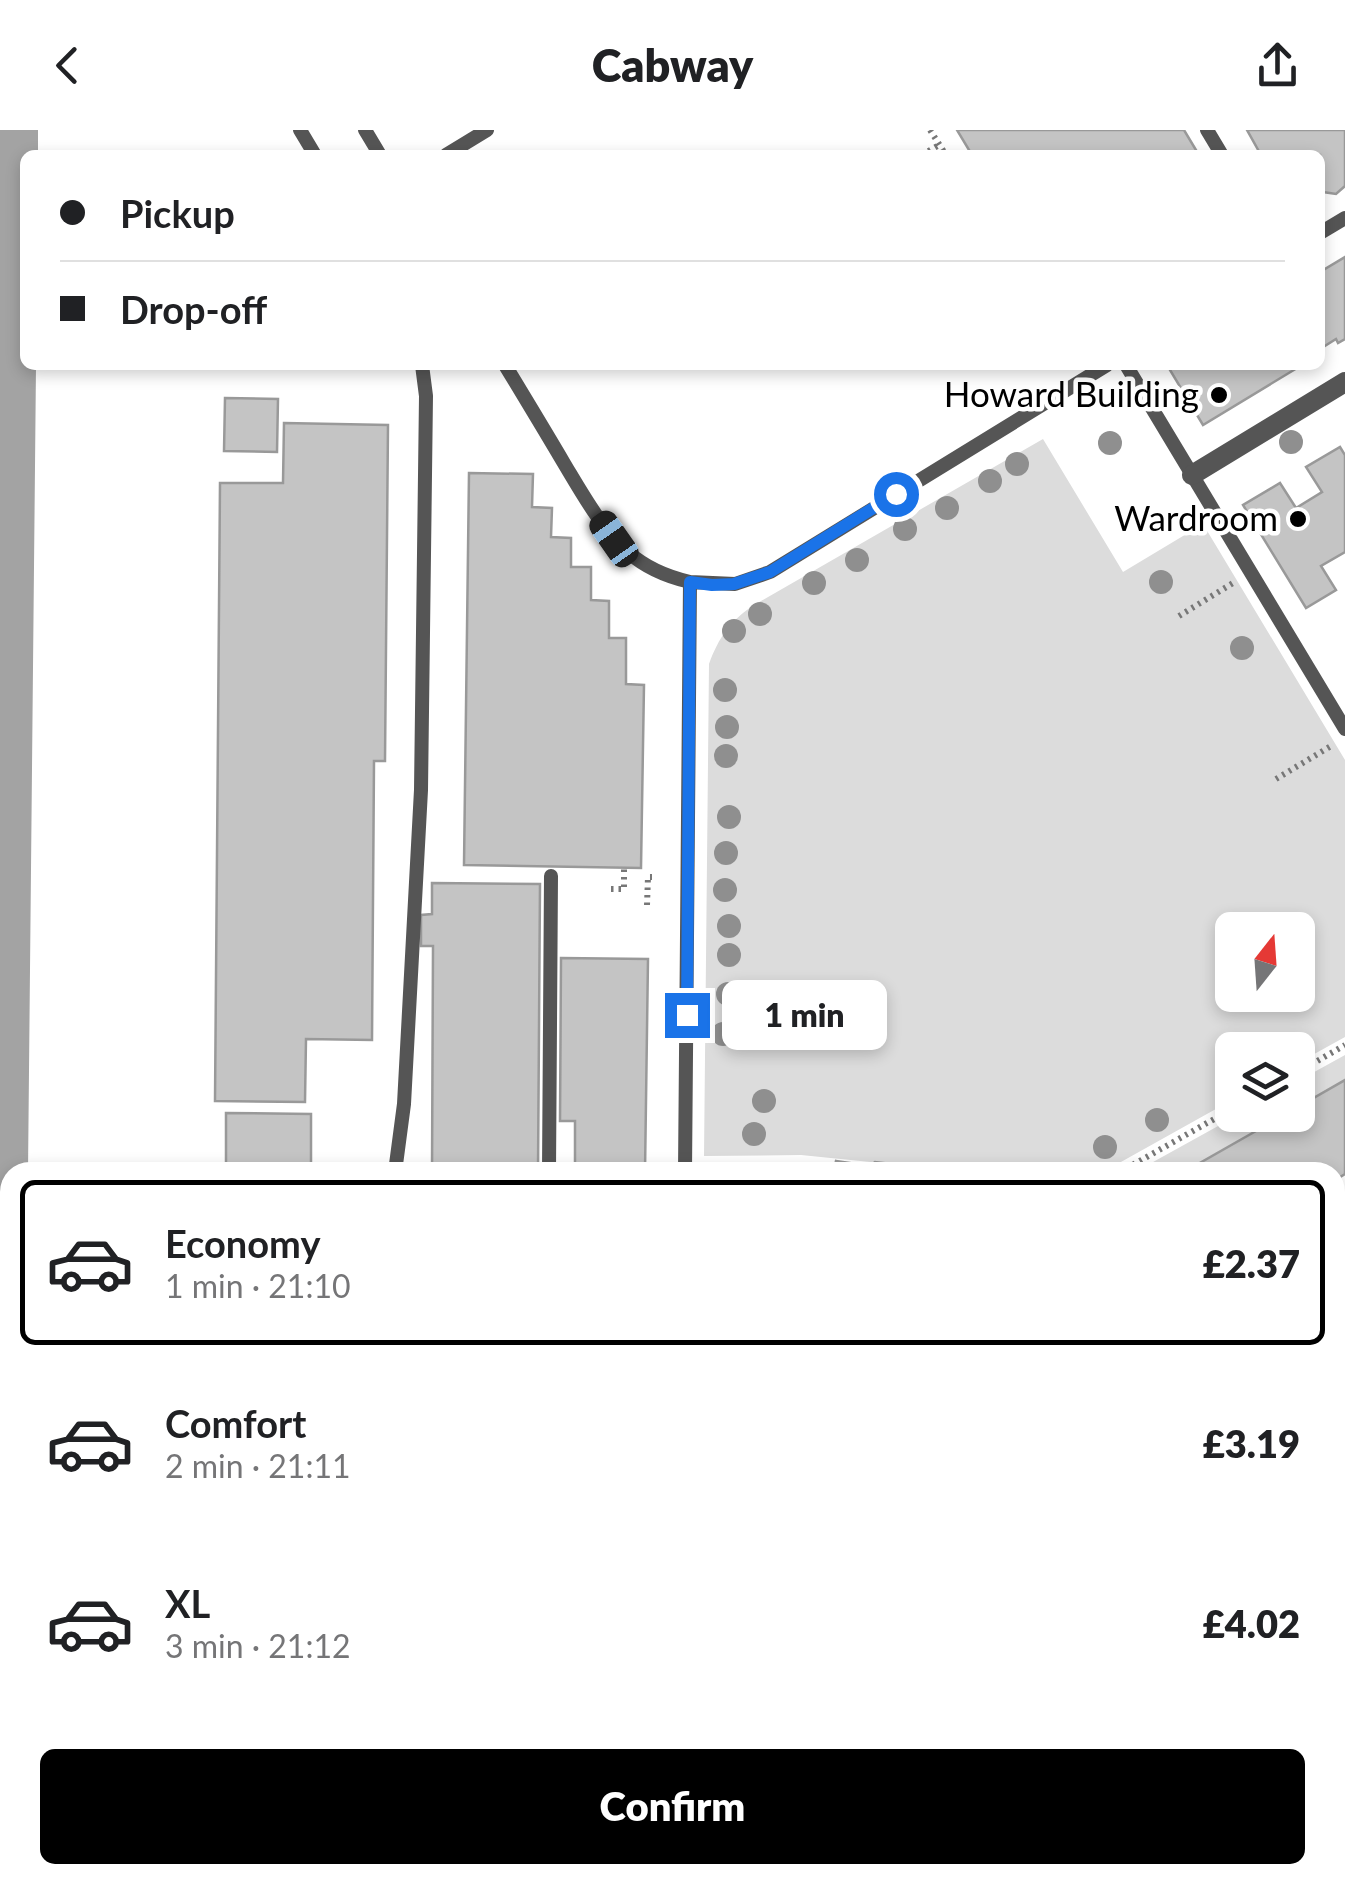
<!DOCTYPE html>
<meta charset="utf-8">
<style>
body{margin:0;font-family:Lato,sans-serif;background:#f2f2f2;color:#202124;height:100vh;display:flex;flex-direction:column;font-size:38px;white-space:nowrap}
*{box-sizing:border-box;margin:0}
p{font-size:32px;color:#757577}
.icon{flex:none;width:55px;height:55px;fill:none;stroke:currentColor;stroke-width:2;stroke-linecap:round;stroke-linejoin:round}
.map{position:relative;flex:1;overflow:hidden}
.drawer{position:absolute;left:0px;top:1032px;width:1345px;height:722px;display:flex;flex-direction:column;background:#fff;border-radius:30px 30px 0 0;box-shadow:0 5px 15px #0003}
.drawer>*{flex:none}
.banner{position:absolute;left:20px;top:20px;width:1305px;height:220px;border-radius:15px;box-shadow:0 5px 15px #0003;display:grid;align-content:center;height:220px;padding:0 40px;background:#fff}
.needle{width:65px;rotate:17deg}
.controls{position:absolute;left:1215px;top:782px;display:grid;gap:20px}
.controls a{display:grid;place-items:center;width:100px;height:100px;border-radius:15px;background:#fff;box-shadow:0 5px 15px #0003;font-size:50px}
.end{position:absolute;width:45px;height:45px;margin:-22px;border:12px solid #1a73e8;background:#fff;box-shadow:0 0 0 5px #fff}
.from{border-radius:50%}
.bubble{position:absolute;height:70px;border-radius:15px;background:#fff;box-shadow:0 5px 15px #0003;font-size:32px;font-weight:800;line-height:70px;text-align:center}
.car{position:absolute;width:30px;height:60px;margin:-30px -15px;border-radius:12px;box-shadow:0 0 8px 2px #0007;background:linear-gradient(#222 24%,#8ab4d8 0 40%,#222 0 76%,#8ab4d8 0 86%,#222 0)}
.banner b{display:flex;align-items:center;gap:35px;height:95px;font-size:38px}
.banner b+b{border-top:2px solid #e0e0e0}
.banner i{width:25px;height:25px;background:#202124}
ul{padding:18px 0 0;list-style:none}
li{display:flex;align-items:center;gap:30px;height:165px;margin:0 20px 15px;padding:0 20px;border:5px solid transparent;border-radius:15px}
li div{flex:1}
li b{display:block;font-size:38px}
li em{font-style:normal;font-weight:800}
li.active{border-color:#000}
li>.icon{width:90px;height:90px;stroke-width:1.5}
.cta{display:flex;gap:20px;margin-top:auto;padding:20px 40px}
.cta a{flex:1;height:115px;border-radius:15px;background:#000;color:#fff;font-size:40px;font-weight:800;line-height:115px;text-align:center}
header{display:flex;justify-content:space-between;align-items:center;height:130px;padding:0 40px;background:#fff;font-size:45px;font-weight:800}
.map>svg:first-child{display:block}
.green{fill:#dcdcdc;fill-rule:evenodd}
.water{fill:#a3a3a3}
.building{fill:#c4c4c4;stroke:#999;stroke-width:2.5}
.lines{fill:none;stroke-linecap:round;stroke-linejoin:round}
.path{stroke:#777;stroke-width:6;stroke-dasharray:2.5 5;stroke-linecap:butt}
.service{stroke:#555;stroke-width:14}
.pedestrian{stroke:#555;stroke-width:20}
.tertiary{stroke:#555;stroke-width:20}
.secondary{stroke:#222;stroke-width:20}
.rail{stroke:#000;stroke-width:8;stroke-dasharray:15 5 2.5 5;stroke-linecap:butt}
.tree{fill:#8f8f8f}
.route{stroke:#1a73e8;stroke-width:12}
.poi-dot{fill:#000;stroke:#fff;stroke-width:4}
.labels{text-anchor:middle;stroke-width:9;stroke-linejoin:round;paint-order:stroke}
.poi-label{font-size:35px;fill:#000;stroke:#fff;text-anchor:end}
</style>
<header><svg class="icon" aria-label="back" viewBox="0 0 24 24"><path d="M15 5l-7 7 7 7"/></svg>Cabway<svg class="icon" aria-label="share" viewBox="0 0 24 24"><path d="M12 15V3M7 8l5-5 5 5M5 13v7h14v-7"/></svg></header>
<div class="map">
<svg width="1345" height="1754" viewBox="0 0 1345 1754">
<rect width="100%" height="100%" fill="#fff"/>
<!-- green -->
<path class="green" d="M1043,309l80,133 80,-48 142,236v277l-47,26v-13h-66v50l-129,72h-193v-6l-109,-11 -97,1 5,-492c10,-27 21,-43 45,-59zM1232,800h66v65h-66z
M1345,925v25l-47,27v-26z
M1238,985h46l-100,57h-49z"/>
<!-- water -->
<path class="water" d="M0,0h38v25h-13v210h11l-8,807h-18v478l-5,5h-5z"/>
<!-- building -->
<path class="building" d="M957,0h227l15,25h-227z
M1247,0h98v56l-9,8 -13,-2 -3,-3v-34h-59z
M1345,127v82l-7,4 -2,-4 -16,10v-77z
M1167,235h135l-99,60z
M225,268l53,1 -1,53 -53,-1z
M284,293l104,2 -3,336h-11l-2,279 -66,-1 -1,63 -90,-1 5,-618h63z
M1340,317l5,8v97l-24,14 15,24 -30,18 -63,-103 37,-22 16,25 26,-16 -16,-25z
M469,343l64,1 -1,33 20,1 -1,29 20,1v29h20v33l18,1v37h17v46l18,1 -3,183 -177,-3z
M432,753l108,1 -2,288h-106l1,-226h-12v-31l11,-1z
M561,828l87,1 -3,213h-70v-51h-15z
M1345,950v94l-10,6v-8h-151l100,-57h14v-8z
M226,983l85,1v58h-85z
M836,1031l34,5 5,-4 16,2 7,8h-79l1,-3 14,2z
M0,1556l10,1v37l-10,-1z
M13,1745h63v9h-63z
M936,1745h36l5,9h-34z"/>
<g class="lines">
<!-- path -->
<path class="path" d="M930,0l16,25
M922,25l17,-10
M1179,486l54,-33
M1276,649l55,-33
M611,759h13v-21
M647,775l1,-28h4
M1298,942l47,-27
M1120,1042l112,-63
M1335,1071l10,-6"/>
<!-- service -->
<path class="service" d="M300,0l15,25
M365,0l15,25
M1207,0l15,25
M446,25l41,-25
M1320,103l25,-15
M505,235c20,33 40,66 60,100 18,30 37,64 63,87 18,16 40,25 62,30l-5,590
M1126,235l219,364
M690,452l45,2 35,-12 337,-207
M395,1042l9,-68 17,-314 5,-394 -4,-31
M549,1042l2,-296
M1335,1616l10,-6
M886,1745l10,9
M144,1754l1,-9
M388,1754v-9
M503,1754l6,-9
M593,1754l7,-9
M1097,1754l16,-9"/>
<!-- pedestrian -->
<path class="pedestrian" d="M1192,345l153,-93"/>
<!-- tertiary -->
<path class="tertiary" d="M1335,1513l10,19"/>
<!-- secondary -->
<path class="secondary" d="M1335,1405l10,-4
M767,1754l9,-9"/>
<!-- rail -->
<path class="rail" d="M1335,1283l10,-7
M635,1754l7,-9"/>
</g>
<!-- trees -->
<g class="tree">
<circle cx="1291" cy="312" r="12"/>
<circle cx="1110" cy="313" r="12"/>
<circle cx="1017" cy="334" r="12"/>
<circle cx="990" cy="351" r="12"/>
<circle cx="947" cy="378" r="12"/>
<circle cx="905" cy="399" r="12"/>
<circle cx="857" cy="430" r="12"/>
<circle cx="1161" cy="452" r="12"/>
<circle cx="814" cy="453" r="12"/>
<circle cx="760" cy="484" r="12"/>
<circle cx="734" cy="501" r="12"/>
<circle cx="1242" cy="518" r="12"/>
<circle cx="725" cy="560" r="12"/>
<circle cx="727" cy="597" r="12"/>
<circle cx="726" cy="626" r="12"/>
<circle cx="729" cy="687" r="12"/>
<circle cx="726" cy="723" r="12"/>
<circle cx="725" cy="760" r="12"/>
<circle cx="729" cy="796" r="12"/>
<circle cx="729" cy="825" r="12"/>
<circle cx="728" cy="864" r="12"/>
<circle cx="723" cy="904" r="12"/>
<circle cx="764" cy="971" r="12"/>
<circle cx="1157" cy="990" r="12"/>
<circle cx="754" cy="1004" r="12"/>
<circle cx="1105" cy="1017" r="12"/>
</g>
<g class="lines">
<!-- route -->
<path class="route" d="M687,885l3,-433 22,3 22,-1 36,-12 126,-78"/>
</g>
<!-- markers -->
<g class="poi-dot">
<circle cx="1219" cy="265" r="10"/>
<circle cx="1298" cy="389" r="10"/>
</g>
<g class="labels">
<!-- poi labels -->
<g class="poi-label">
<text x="1199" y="277">Howard Building</text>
<text x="1278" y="401">Wardroom</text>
</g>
</g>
</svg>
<div class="controls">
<a><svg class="needle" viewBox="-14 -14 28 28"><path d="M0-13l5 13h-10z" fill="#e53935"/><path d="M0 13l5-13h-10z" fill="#757577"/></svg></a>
<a><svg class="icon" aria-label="layers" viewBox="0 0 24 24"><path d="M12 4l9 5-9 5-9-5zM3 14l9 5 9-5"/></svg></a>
</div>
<i class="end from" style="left:896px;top:364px"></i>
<i class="end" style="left:687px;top:885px"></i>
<div class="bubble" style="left:722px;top:850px;width:165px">1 min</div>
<i class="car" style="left:614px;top:409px;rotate:325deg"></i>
<div class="banner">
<b><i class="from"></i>Pickup</b>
<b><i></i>Drop-off</b>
</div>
<section class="drawer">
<ul>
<li class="active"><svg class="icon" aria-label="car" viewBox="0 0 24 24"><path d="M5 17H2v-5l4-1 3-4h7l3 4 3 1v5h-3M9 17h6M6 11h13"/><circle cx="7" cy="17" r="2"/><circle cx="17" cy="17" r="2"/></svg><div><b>Economy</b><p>1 min · 21:10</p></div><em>£2.37</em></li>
<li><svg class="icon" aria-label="car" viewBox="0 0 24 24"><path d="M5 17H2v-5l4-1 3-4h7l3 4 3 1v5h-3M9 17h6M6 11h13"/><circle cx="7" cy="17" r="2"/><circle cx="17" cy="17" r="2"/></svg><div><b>Comfort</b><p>2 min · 21:11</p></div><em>£3.19</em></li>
<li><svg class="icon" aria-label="car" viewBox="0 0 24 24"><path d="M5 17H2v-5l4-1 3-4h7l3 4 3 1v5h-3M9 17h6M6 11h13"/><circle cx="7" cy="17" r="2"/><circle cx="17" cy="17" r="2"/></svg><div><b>XL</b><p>3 min · 21:12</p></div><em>£4.02</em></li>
</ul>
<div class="cta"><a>Confirm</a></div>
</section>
</div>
